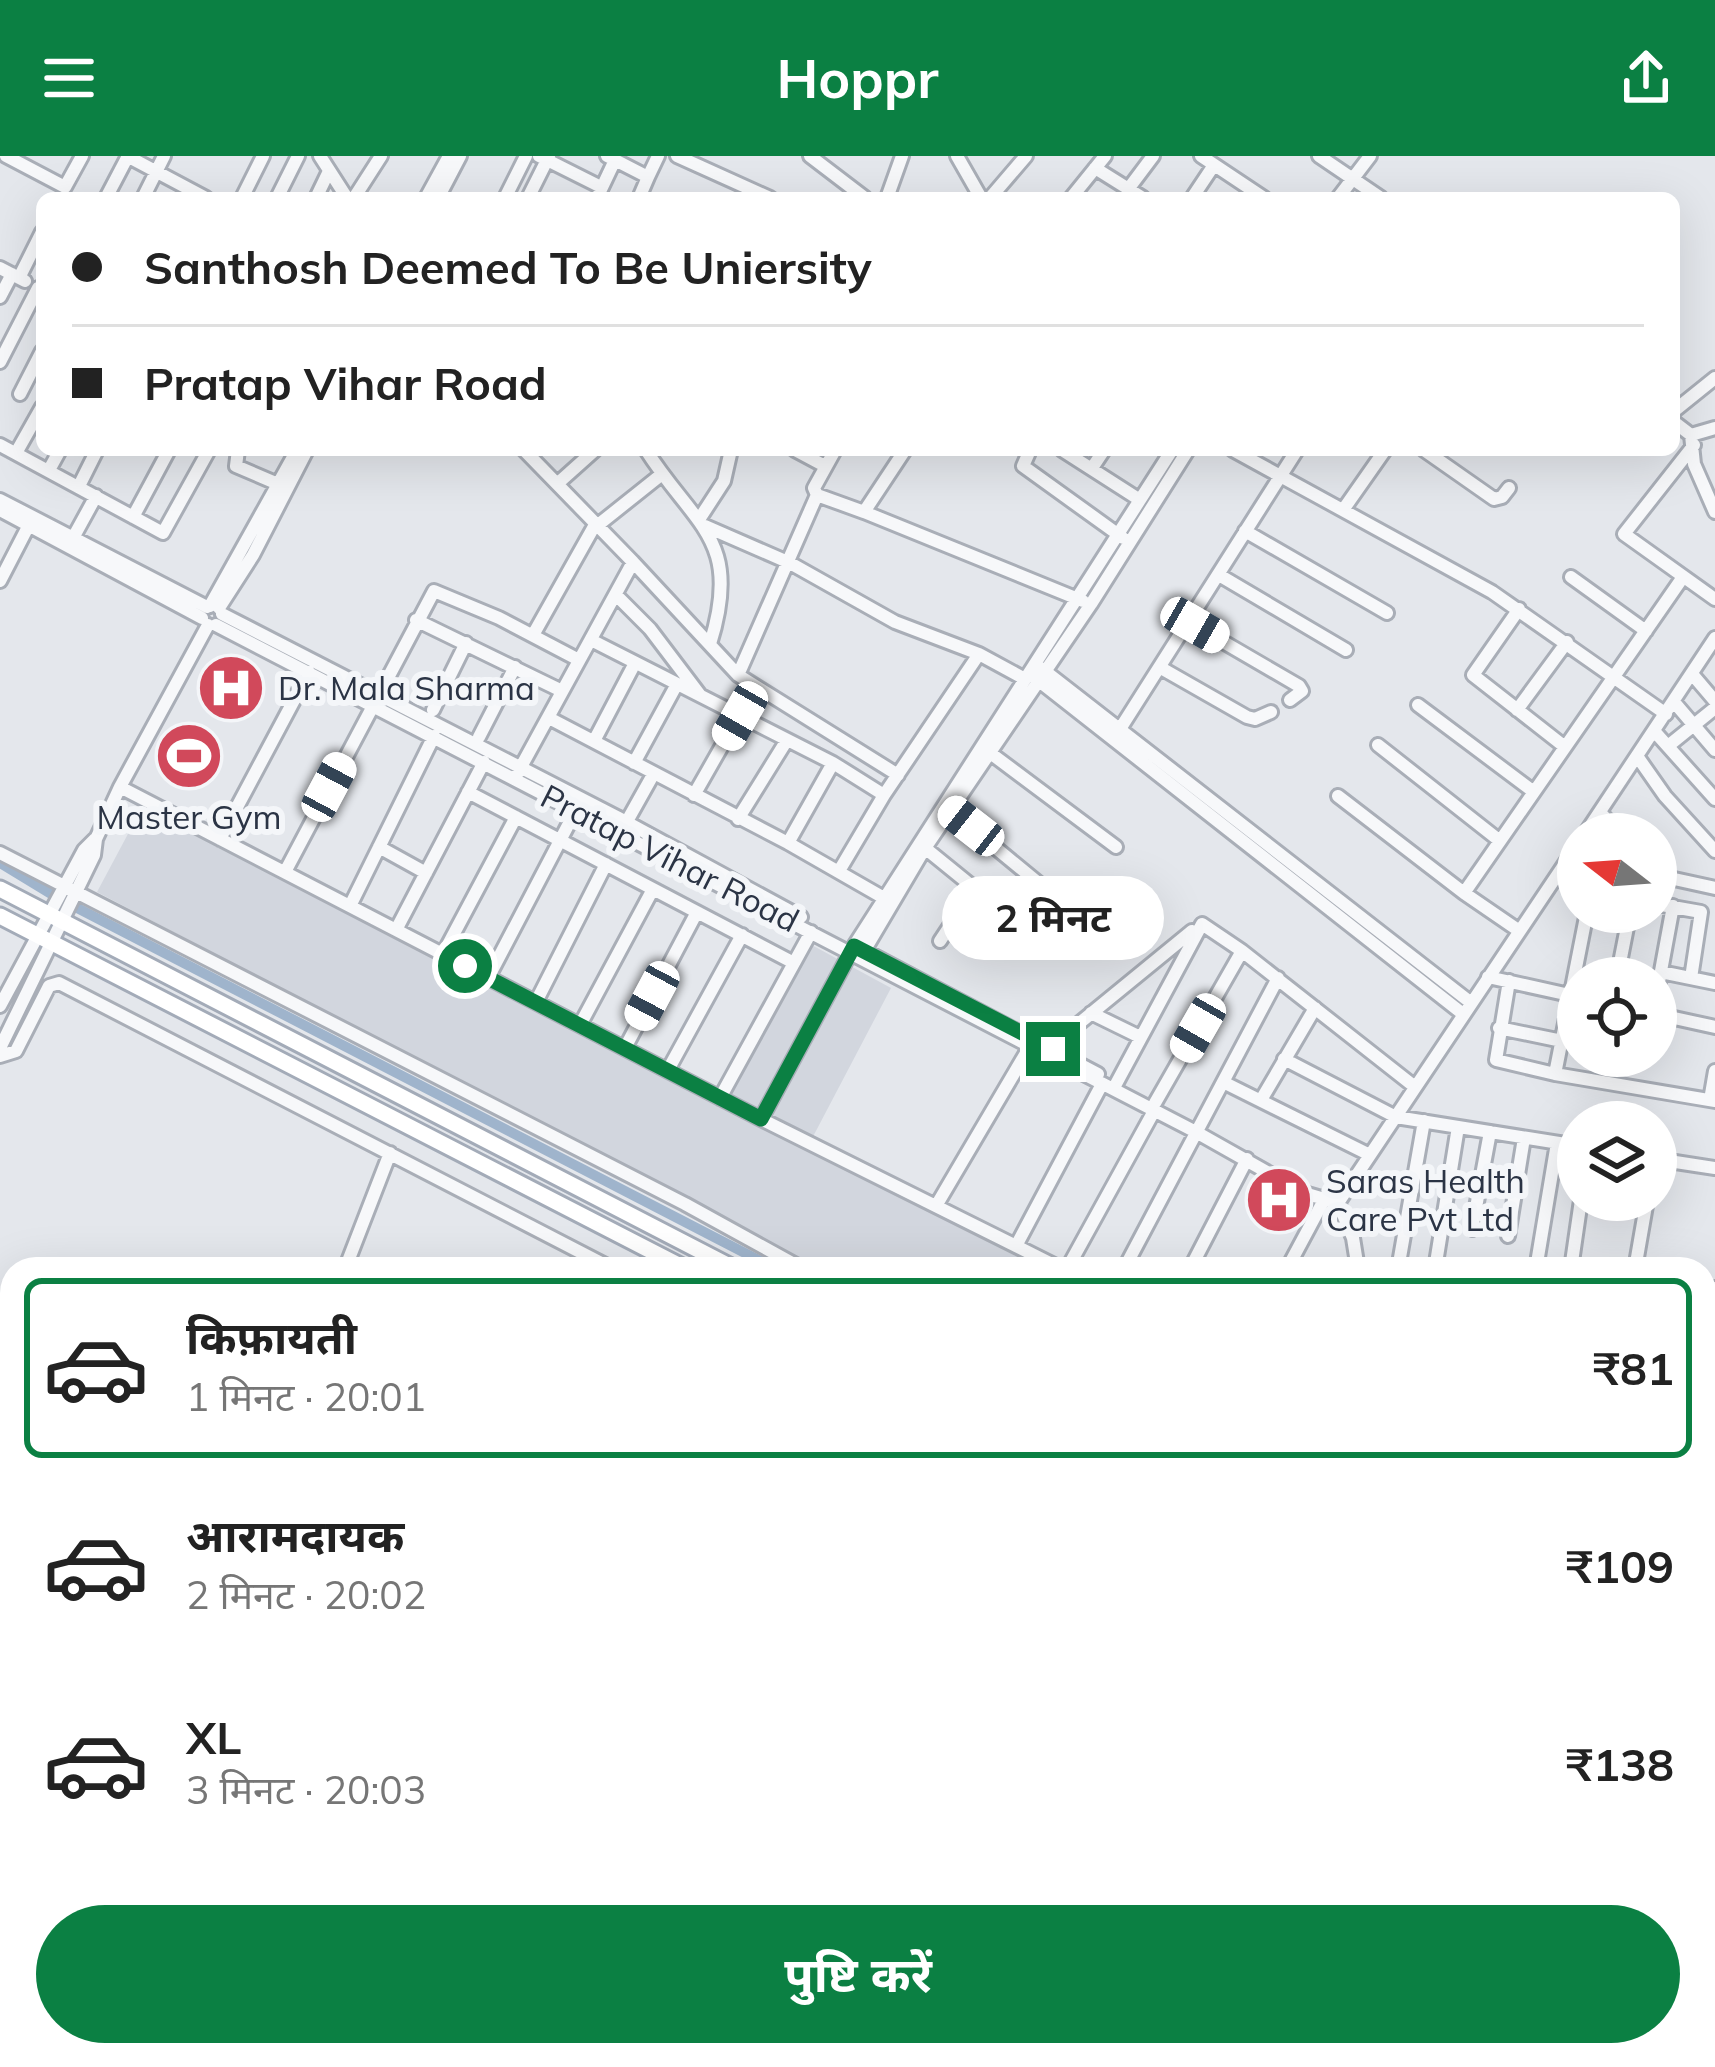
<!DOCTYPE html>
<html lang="hi">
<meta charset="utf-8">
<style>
body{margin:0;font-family:Mulish,"Noto Sans Devanagari",sans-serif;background:#f2f2f2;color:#222;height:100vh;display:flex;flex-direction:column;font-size:45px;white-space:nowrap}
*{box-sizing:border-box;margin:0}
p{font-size:39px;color:#767676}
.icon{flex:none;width:66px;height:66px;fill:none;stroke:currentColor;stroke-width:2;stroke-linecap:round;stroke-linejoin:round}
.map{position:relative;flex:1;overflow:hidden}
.sheet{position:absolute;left:0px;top:1101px;width:1716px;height:810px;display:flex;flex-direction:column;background:#fff;border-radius:36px 36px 0 0;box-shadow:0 12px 48px #0002}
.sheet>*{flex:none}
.banner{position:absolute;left:36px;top:36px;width:1644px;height:264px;border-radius:18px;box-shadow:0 12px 48px #0002;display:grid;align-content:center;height:264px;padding:0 36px;background:#fff}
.needle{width:78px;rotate:287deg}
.controls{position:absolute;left:1557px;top:657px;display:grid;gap:24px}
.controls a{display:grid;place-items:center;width:120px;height:120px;border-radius:50%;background:#fff;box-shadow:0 12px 48px #0002;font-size:60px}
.end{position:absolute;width:54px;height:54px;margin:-27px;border:15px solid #0b8043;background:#fff;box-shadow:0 0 0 6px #fff}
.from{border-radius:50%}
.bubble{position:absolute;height:84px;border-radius:42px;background:#fff;box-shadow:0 12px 48px #0002;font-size:39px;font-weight:700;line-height:84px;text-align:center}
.car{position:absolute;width:36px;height:72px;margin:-36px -18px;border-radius:15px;box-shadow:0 0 9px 3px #0007;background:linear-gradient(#fff 24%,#345 0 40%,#fff 0 76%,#345 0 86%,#fff 0)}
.banner b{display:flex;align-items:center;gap:42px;height:114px;font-size:45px}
.banner b+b{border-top:3px solid #e0e0e0}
.banner i{width:30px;height:30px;background:#222}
ul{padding:21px 0 0;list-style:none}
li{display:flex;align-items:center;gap:36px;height:180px;margin:0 24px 18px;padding:0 12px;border:6px solid transparent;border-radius:18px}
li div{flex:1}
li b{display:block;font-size:45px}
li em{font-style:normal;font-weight:700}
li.active{border-color:#0b8043}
li>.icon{width:108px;height:108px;stroke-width:1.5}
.action{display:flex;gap:24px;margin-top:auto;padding:24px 36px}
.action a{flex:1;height:138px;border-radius:72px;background:#0b8043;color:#fff;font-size:48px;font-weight:700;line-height:138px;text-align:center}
header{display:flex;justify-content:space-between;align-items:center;height:156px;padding:0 36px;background:#0b8043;color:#fff;font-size:54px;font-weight:700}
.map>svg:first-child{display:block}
.built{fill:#d2d6de}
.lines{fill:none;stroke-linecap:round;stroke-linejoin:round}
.canal{stroke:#9fb4cc;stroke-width:10}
.minor-casing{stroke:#a9aeb7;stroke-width:18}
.major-casing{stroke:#a3abb8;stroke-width:21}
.minor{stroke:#f7f8fa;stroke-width:12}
.major{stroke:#fff;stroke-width:15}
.route{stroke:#0b8043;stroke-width:15}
.labels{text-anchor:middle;stroke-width:12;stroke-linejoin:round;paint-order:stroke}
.poi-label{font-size:33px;fill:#2b3445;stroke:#f4f6f9;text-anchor:start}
.street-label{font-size:33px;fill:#2b3445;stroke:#f4f6f9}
</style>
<header><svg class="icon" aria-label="menu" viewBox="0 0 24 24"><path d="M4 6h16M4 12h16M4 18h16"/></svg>Hoppr<svg class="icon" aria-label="share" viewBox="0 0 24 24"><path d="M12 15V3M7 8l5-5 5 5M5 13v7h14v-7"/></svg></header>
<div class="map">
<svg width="1715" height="1911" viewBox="0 0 1715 1911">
<rect width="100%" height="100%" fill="#e4e7ec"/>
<!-- built -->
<path class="built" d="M145,646l577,302 86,-161 83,45 -84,160 234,121h-222l-83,-42 -639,-335z"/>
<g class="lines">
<!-- canal -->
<path class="canal" d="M0,707l56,34 720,372"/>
<defs>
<path id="minor" d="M6,0l59,31 17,-31
M127,0l79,42
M320,0l27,42
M539,0l62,31
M607,0l41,21 10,-21
M677,0l93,42
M810,0l55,42
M957,0l24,42
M1201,0l63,42
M1319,0l62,42
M1095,12l48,30
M1129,32l24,-32
M106,42l22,-42
M143,42l21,-42
M242,42l21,-42
M277,42l21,-42
M316,42l13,-27
M354,42l27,-42
M426,42l23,-42
M438,42l22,-42
M505,42l21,-42
M528,42l21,-42
M597,42l18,-38
M639,42l9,-21
M887,42l15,-42
M990,42l36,-42
M1071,42l34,-42
M1192,42l22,-33
M1338,42l32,-42
M0,112l25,13
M19,122l23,-46
M0,141l12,-23
M0,206l38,-74
M20,238l22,-43
M1674,255l41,-33
M1674,266l17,13 3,29 21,48
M1691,279l24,-7
M0,289l163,88 46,-83
M1694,289l-70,89 91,65
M238,294l-2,16 42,18
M524,294l109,112
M646,294c49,77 97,89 64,194
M795,294l30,16
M905,294l-41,62 219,89
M1030,294l-7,16 100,72
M1062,294l78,50
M1233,294l259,142 174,122
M1424,294l70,49 8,-2 7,-9
M16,297l26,-46
M1092,312l12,-18
M49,314l11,-20
M557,328l38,-34
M79,330l18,-36
M817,339l47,17
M0,344l207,107
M0,354l202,108
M1343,354l42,-60
M133,361l36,-67
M700,362l24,-37 7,-31
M598,369l64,-51
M705,370l85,37 105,59 84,32 46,25
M1245,375l142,82
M73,382l23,-42
M1219,419l127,75
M1571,421l75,54
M0,425l32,-62
M616,439l34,34 50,66
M210,450l87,-156
M219,452l34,-53 54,-105
M1519,453l-46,66 92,72
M222,458l395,203 184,100
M416,464l146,71
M1189,466l110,64 3,5 -12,9
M216,469l980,507 108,61 34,10 15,35 5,31
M533,479l63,-112
M591,484l242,123 51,32
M1041,512l429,334
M1161,512l86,49 8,2 16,-7
M1692,518l23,27
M738,519l79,-180 -3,-7 21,-38
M1034,521l429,337
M1674,546l41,48
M1418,549l116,87
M433,554l33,-67
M1517,554l50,-68
M549,562l239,125 96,55
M1120,573l177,-279
M1655,576l60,67
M479,581l36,-70
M594,585l41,-78
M1378,589l122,96
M1668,590l47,-38
M989,596l127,95
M1637,600l28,40 50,55
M634,607l43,-79
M516,620l117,-214 105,113 160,100
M120,631l641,332 301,150
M468,636l326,171
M694,639l45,-79
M1338,640l126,97
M951,655l114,94
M1600,656l19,22
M738,663l49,-79
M626,667l28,-50
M1585,678l130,-196
M220,683l89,-167
M788,687l45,-80
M379,691l47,26
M925,692l96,78
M0,697l685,351 118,65
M839,715l45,-76 95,-141
M285,716l149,-281 65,27 80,42
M1656,719l59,13
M1656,748l45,8 -10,66
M350,750l84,-170
M1587,756l-32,162 160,27
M396,774l88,-168
M1518,774l-54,-37 219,-316
M940,785l35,-53
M861,793l237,125
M443,798l73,-137
M860,802l65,-110 166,-244 97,-154
M1661,816l54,11
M1488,821l86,19
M488,822l88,-168
M1617,822l13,-66
M1509,825l-13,79 59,14
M1656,842l17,-92
M536,846l70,-138
M0,850l84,-156 11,-11
M1091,857l49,24
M1656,858l59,13
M580,869l73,-136
M1499,872l63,13
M0,892l94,-193 2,-16 24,-52 88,-162
M625,892l72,-136
M1049,892l143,-117
M0,900l16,-5 33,-65 10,-3 554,286
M1284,903l112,58 182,29
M668,914l74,-135
M1223,926l147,73
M1116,928l86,-160 40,27 173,136
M720,942l91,-166
M1261,944l54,-92
M1710,944l5,-29
M1155,947l87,-152
M761,963l93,-173 318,-496
M1656,1003l59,9
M1338,1047l240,-359
M936,1050l93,-158
M1472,1073l18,-97
M1508,1080l16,-98
M1016,1090l86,-162
M345,1113l45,-116
M1067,1113l87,-158
M1124,1113l154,-291
M1190,1113l57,-110
M1287,1113l38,-71
M1398,1113l26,-148
M1435,1113l23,-142
M1536,1113l21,-126
M1571,1113l10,-69
M1635,1113l12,-69
M1714,1139l1,-7
M1704,1177h11
M1704,1314l11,1
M1704,1371h11
M0,1374l12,-29
M0,1407l12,10
M0,1504l12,-23
M0,1510l12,6
M0,1531l12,6
M1704,1548l11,3
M1704,1565l11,3
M1704,1654l11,3
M712,1899l24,12
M765,1899l23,12
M1271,1899l7,12"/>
<path id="major" d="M0,733l735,380
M0,760l686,353
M1704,1593l11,4
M1704,1619l11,3"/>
</defs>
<!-- minor casing -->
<use href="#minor" class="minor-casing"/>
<!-- major casing -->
<use href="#major" class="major-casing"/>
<!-- minor -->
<use href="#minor" class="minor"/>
<!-- major -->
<use href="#major" class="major"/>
</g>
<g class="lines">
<!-- route -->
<path class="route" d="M465,810l296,153 93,-173 199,103"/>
</g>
<!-- icons -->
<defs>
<symbol id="hospital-disc" viewBox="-11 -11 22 22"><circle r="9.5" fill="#d1495b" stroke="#f4f6f9"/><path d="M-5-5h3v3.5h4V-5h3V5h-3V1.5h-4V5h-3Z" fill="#fff"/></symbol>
<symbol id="stadium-disc" viewBox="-11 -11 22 22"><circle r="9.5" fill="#d1495b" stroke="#f4f6f9"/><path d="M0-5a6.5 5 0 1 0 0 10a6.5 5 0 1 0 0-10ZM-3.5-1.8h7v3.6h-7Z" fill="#fff"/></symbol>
</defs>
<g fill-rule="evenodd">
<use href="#hospital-disc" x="193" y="494" width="76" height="76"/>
<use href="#stadium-disc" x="151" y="562" width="76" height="76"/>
<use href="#hospital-disc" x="1241" y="1006" width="76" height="76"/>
</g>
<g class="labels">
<!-- poi labels -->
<g class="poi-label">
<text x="278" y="544">Dr. Mala Sharma</text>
<text x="189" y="673" text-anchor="middle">Master Gym</text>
<text x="1326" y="1037">Saras Health<tspan x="1326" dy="38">Care Pvt Ltd</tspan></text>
</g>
<!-- street labels -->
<g class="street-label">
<text transform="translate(670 702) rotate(27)" y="12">Pratap Vihar Road</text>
</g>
</g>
</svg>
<div class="controls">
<a><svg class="needle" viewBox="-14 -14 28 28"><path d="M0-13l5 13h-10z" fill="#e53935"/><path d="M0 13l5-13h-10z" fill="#767676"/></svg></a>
<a><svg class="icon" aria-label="locate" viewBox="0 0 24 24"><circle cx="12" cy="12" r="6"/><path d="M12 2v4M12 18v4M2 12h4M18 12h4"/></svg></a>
<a><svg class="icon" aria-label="layers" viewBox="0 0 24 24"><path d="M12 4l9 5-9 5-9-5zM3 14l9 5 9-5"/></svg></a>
</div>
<i class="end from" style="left:465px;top:810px"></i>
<i class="end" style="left:1053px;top:893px"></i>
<div class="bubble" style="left:942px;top:720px;width:222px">2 मिनट</div>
<i class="car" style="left:1195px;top:469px;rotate:120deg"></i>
<i class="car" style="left:740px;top:560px;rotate:210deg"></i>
<i class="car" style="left:329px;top:631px;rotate:28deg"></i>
<i class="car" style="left:971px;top:670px;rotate:308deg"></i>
<i class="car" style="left:652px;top:840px;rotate:208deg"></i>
<i class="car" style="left:1198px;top:872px;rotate:210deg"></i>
<div class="banner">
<b><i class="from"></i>Santhosh Deemed To Be Uniersity</b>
<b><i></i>Pratap Vihar Road</b>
</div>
<section class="sheet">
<ul>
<li class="active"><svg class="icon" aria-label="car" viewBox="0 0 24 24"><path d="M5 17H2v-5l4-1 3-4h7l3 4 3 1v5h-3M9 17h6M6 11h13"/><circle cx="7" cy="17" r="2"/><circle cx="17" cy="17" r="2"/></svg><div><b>किफ़ायती</b><p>1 मिनट · 20:01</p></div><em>₹81</em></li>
<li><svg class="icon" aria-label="car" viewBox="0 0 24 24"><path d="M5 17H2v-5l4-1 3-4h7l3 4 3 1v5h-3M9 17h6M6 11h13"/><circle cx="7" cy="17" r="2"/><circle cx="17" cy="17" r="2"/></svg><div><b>आरामदायक</b><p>2 मिनट · 20:02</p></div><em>₹109</em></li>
<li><svg class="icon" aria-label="car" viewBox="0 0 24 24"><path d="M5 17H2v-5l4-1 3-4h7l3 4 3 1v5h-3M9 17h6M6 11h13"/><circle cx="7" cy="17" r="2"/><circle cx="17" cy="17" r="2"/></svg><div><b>XL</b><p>3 मिनट · 20:03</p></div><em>₹138</em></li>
</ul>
<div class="action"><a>पुष्टि करें</a></div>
</section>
</div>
